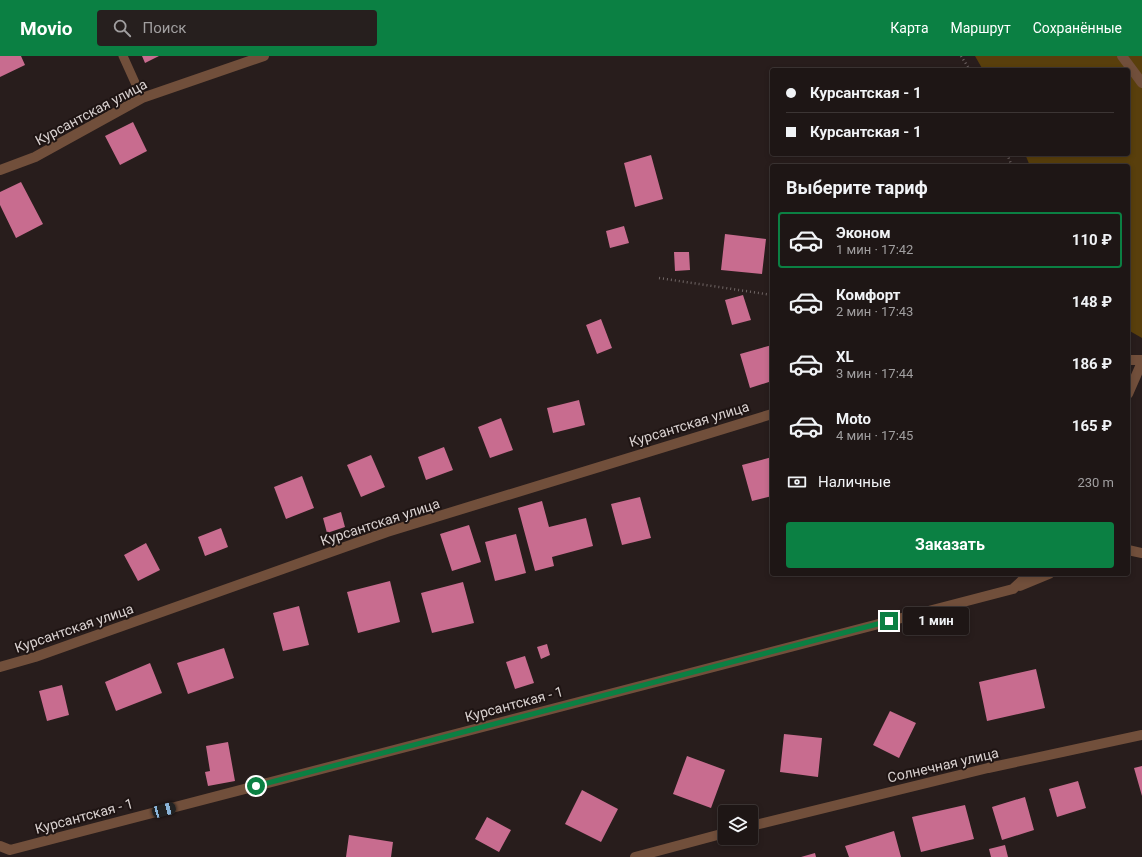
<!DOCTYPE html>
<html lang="ru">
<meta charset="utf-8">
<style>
body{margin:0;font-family:Roboto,sans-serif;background:#261f1e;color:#f1f3f6;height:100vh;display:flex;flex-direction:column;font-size:15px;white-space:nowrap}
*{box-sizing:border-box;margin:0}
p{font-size:13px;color:#a19fa0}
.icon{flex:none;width:22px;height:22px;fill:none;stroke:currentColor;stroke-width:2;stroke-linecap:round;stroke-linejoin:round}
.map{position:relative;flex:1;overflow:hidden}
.side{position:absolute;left:770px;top:108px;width:360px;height:412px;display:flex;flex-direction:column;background:#1e1615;border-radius:4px;box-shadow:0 2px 6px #0003,0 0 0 1px #3c3534}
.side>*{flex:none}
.banner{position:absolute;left:770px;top:12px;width:360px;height:88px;border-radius:4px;box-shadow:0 2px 6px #0003,0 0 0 1px #3c3534;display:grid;align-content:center;height:88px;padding:0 16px;background:#1e1615}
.fabs{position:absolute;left:718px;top:749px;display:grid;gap:8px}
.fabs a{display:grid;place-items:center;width:40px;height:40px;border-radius:4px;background:#1e1615;box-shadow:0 2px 6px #0003,0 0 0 1px #3c3534;font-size:20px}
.end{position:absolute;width:18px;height:18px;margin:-9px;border:5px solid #0b8043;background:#fff;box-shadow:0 0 0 2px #fff}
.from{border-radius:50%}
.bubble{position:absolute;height:28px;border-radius:4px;background:#1e1615;box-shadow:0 2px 6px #0003,0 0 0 1px #3c3534;font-size:13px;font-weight:700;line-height:28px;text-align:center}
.car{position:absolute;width:12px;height:24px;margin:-12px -6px;border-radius:5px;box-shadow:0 0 3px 1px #0007;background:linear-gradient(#222 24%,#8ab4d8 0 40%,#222 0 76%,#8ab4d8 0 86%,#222 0)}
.banner b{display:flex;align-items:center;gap:14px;height:38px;font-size:15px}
.banner b+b{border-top:1px solid #3c3534}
.banner i{width:10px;height:10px;background:#f1f3f6}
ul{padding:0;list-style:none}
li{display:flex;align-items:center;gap:12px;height:56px;margin:0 8px 6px;padding:0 8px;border:2px solid transparent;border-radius:4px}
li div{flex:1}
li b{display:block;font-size:15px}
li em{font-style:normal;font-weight:700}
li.on{border-color:#0b8043}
li>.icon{width:36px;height:36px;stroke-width:1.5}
h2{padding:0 16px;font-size:18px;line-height:48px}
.pay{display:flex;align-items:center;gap:10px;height:44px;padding:0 16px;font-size:15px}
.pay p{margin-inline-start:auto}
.primary-button{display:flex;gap:8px;margin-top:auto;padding:8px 16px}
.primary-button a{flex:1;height:46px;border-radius:4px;background:#0b8043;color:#fff;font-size:16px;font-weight:700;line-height:46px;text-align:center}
header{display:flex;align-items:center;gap:24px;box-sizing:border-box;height:56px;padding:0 20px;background:#0b8043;color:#fff}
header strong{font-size:19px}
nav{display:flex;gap:22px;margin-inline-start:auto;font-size:14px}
.search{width:280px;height:36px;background:#261f1e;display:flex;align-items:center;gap:10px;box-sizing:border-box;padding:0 14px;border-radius:4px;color:#a19fa0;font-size:15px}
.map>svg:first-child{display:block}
.green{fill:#593f0c}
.building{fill:#c86c8f}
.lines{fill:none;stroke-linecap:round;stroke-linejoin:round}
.path{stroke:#706665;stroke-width:2.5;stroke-dasharray:1 3;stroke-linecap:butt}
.service{stroke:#714f3b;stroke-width:9}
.minor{stroke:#714f3b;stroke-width:10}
.route{stroke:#0b8043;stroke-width:5}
.labels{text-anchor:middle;stroke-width:4;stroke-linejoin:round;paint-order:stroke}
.street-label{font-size:14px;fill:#d9d1d0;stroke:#1e1413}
</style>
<header>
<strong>Movio</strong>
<div class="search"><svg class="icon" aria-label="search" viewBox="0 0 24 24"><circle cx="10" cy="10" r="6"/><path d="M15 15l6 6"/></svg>Поиск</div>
<nav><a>Карта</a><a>Маршрут</a><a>Сохранённые</a></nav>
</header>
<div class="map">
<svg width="1142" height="801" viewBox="0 0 1142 801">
<rect width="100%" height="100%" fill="#281d1c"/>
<!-- green -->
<path class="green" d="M975,0h167v282l-14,-8v-164h-98l-5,-12h103v-84h-145z"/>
<!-- building -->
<path class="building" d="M0,0h21l4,9 -25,12z
M142,0h17l-14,7z
M133,66l14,29 -27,14 -15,-29z
M651,99l12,44 -28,8 -11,-44z
M21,126l22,42 -27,14 -16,-33v-13z
M624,170l5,17 -19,5 -4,-17z
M725,178l41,5 -4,35 -41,-4z
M674,196h15l1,18 -15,1z
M743,239l8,25 -19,5 -7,-25z
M601,263l11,29 -15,6 -11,-29z
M772,289v36l-22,7 -10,-34z
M579,344l6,25 -32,8 -6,-25z
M501,362l12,32 -23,8 -12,-31z
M444,391l9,23 -27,10 -8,-23z
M371,399l14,32 -24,10 -14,-32z
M772,401v39l-20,5 -10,-36z
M302,420l12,32 -28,11 -12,-32z
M640,441l11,41 -29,7 -11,-41z
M542,445l7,26 37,-9 7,28 -41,11 2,9 -19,5 -17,-63z
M341,456l4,15 -18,6 -4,-15z
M469,469l12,37 -29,9 -12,-37z
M221,472l7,19 -23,9 -7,-19z
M516,478l10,39 -31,8 -10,-39z
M146,487l14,27 -22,11 -14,-26z
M390,525l10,41 -42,11 -11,-41z
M463,526l11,41 -42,10 -11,-40z
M299,550l10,39 -26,6 -10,-38z
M547,588l3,11 -9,4 -4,-12z
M224,592l10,30 -46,16 -11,-31z
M525,600l9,27 -19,6 -9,-27z
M150,607l12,30 -46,18 -11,-29z
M1036,613l9,39 -58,13 -8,-39z
M62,629l7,30 -22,6 -8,-30z
M890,655l26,12 -17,35 -26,-13z
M784,678l38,4 -4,39 -38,-5z
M228,686l7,39 -27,5 -3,-14 5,-1 -4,-25z
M687,700l38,14 -14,38 -38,-14z
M1142,710v30l-8,-28z
M1078,725l8,27 -29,9 -8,-28z
M582,734l36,19 -17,33 -36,-18z
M1025,741l9,33 -32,10 -10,-33z
M965,749l9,34 -53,13 -9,-35z
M487,761l24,13 -12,22 -24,-13z
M894,775l7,26h-52l-4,-11z
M349,779l44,7 -2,15h-45z
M1005,789l3,12h-17l-2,-8z
M815,797l1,4h-15z"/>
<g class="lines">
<!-- path -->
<path class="path" d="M961,0l9,14
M1007,98l5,12
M659,222l113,17"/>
<!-- service -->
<path class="service" d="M123,0l19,42"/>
<!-- minor -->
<path class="minor" d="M1122,0l20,27
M0,114l35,-13 107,-59 122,-42
M1128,304h14
M1128,338l14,-32
M1128,494l14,3
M1020,530l29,-12
M0,611l35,-10 352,-125 385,-118
M751,770l237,-58 154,-33
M0,790l10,4 1003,-261 16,-15
M635,801l90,-24"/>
</g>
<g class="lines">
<!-- route -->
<path class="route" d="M256,730l633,-165"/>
</g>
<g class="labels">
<!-- street labels -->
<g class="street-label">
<text transform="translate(91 56) rotate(-28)" y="5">Курсантская улица</text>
<text transform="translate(689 368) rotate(-17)" y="5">Курсантская улица</text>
<text transform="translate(380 466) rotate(-18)" y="5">Курсантская улица</text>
<text transform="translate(74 572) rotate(-19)" y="5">Курсантская улица</text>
<text transform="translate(514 648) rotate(-15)" y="5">Курсантская - 1</text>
<text transform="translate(943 709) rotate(-13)" y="5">Солнечная улица</text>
<text transform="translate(84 760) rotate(-15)" y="5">Курсантская - 1</text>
</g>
</g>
</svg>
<div class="fabs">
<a><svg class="icon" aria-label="layers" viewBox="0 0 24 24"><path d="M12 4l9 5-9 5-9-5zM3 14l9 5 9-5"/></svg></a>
</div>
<i class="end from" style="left:256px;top:730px"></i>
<i class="end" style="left:889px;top:565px"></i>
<div class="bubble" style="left:903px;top:551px;width:66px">1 мин</div>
<i class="car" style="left:164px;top:754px;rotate:75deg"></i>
<div class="banner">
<b><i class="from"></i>Курсантская - 1</b>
<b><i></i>Курсантская - 1</b>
</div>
<section class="side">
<h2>Выберите тариф</h2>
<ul>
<li class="on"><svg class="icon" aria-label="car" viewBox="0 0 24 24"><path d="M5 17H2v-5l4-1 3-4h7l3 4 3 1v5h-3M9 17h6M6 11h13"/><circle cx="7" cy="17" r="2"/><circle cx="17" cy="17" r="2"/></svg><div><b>Эконом</b><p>1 мин · 17:42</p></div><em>110 ₽</em></li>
<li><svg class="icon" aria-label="car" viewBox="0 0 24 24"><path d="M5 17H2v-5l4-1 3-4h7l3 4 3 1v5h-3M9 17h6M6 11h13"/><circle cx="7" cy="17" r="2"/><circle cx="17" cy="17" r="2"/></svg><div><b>Комфорт</b><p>2 мин · 17:43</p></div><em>148 ₽</em></li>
<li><svg class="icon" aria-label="car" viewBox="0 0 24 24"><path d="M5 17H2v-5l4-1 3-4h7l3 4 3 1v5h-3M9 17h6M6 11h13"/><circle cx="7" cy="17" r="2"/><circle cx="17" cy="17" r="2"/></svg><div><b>XL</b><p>3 мин · 17:44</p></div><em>186 ₽</em></li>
<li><svg class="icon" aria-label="car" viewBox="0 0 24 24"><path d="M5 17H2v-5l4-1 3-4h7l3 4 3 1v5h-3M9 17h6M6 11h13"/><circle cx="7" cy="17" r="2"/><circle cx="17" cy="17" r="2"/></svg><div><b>Moto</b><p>4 мин · 17:45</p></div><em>165 ₽</em></li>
</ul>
<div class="pay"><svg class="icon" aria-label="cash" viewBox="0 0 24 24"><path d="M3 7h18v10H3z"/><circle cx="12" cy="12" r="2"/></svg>Наличные<p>230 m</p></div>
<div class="primary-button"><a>Заказать</a></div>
</section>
</div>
